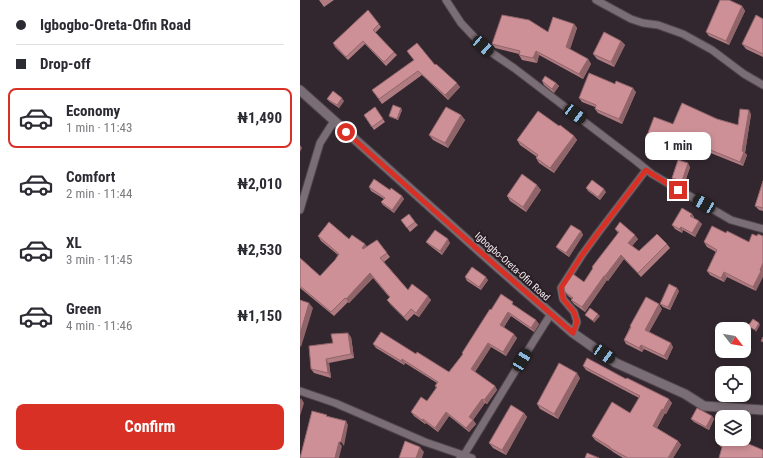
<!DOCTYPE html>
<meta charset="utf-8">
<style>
body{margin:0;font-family:"Roboto Condensed",sans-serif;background:#f2f2f3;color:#2b2b33;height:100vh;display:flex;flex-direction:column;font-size:15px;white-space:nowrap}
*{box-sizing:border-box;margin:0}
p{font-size:13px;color:#7c7c81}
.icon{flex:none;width:22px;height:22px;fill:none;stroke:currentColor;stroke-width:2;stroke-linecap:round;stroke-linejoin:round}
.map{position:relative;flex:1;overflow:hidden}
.details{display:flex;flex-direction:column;background:#fff;width:300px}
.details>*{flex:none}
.banner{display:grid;align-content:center;height:88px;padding:0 16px;background:#fff}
.needle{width:26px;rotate:121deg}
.controls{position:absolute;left:415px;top:322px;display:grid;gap:8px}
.controls a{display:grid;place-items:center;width:36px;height:36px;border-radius:8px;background:#fff;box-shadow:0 2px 6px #0003;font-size:20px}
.end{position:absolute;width:18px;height:18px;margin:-9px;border:5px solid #d93025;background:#fff;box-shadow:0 0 0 2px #fff}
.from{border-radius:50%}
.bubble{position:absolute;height:28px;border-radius:8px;background:#fff;box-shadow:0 2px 6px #0003;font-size:13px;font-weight:700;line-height:28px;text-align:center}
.car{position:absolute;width:12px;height:24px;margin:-12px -6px;border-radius:5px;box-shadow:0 0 3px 1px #0007;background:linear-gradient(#222 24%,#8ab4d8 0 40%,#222 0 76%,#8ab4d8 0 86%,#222 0)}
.banner b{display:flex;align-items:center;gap:14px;height:38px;font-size:15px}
.banner b+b{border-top:1px solid #e1e1e2}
.banner i{width:10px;height:10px;background:#2b2b33}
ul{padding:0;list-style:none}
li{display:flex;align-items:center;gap:12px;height:60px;margin:0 8px 6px;padding:0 8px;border:2px solid transparent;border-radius:8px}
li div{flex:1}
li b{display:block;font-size:15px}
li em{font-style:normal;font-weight:700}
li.active{border-color:#d93025}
li>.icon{width:36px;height:36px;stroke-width:1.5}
.action{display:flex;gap:8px;margin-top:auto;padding:8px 16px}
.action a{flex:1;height:46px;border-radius:8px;background:#d93025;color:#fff;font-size:16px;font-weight:700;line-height:46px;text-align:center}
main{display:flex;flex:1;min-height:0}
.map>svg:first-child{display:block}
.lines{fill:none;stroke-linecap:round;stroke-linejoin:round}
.minor-casing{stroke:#4e454a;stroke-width:9}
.tertiary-casing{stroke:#4e454a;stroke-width:11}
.minor{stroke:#7a6d75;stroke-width:7}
.tertiary{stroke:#7a6d75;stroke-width:9}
.wall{fill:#b07c82}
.shaded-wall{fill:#90656a}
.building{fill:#cd9097;stroke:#90656a}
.route{stroke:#d93025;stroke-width:5}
.labels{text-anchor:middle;stroke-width:4;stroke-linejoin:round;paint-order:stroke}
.street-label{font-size:10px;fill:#f2ebef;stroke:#281e24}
</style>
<main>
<section class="details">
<div class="banner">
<b><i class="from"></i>Igbogbo-Oreta-Ofin Road</b>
<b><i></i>Drop-off</b>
</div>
<ul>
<li class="active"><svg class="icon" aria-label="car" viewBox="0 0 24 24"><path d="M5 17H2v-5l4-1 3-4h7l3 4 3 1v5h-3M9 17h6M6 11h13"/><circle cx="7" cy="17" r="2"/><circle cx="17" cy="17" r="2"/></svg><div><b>Economy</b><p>1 min · 11:43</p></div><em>₦1,490</em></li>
<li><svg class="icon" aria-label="car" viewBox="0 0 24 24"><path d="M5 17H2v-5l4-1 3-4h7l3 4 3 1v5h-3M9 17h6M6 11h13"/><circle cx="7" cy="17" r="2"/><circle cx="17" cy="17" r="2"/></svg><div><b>Comfort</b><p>2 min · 11:44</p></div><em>₦2,010</em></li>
<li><svg class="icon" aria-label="car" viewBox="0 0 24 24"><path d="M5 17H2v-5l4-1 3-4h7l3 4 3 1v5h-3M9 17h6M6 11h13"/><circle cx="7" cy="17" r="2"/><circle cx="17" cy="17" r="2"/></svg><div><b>XL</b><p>3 min · 11:45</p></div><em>₦2,530</em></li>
<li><svg class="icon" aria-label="car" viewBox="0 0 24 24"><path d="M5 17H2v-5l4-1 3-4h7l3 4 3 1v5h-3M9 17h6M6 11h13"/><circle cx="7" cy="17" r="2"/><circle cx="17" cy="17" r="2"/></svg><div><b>Green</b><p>4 min · 11:46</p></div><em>₦1,150</em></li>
</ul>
<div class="action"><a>Confirm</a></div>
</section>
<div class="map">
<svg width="463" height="458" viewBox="0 0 463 458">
<rect width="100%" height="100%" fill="#32272e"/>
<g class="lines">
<defs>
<path id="minor" d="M146,0l15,23 16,17 12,11 25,17 122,93 16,13 79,46 32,9
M296,0l35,19 12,4 15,2 25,9 29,16 32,24 19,11
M0,210l20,-67 14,-22
M273,333l4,-11 -3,-10 -11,-13 -2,-11 21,-33 16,-22 48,-63
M0,391l35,12 90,39 47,16
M160,458l4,-3c29,-47 57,-95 87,-141"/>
<path id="tertiary" d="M0,90l195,175 78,68 43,30 69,31 19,12 59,4"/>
</defs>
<!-- minor casing -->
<use href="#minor" class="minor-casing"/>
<!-- tertiary casing -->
<use href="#tertiary" class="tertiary-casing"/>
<!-- minor -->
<use href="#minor" class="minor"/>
<!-- tertiary -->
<use href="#tertiary" class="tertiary"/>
</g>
<!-- wall -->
<path class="wall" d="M19,0h15l-10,7z
M442,6l3,5 -16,34 -20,-9 -3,-4z
M463,19v38l-17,-8 -4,-5z
M79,24l2,3 -6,6 22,22 -11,11 -21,-22 -17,16 -13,-13 -2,-4z
M274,24l3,4 -7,21 18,10 3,5 -8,15 -44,-24 -2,8 -15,-3 -3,-5v-1l-24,-6 -3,-4 56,-12z
M321,41l4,4 -11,22 -17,-8 -4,-5z
M107,51l28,14 25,22 -12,13 -26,-25 -40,29 -10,-14 42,-30z
M242,81l14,2 3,3 -5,7 -10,-8z
M336,92l-14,32 -24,-11 -3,-4v-2l-13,-5 -3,-4z
M27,99l17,2 -5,7 -9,-6z
M75,107l10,15 -11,8 -10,-15z
M102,110l-4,10 -8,-3 -1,-1z
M451,114l-6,39 2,2 -4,11 -50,-20 -1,4 -33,-13 -3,8 -8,-3 -2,-4 27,-14 44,-5 21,6z
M161,115l4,5 -17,28 -15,-8 -4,-5z
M259,126l15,10 3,4 -23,33 -15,-10 -3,-5 1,-1 -17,-12 -3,-5z
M390,167l-6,18 -10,-4 -2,-3z
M463,181v30l-4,-1 -4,-4z
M69,187l21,3 12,6 2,3 -10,14 -11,-8 -2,-3 3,-3 -13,-8z
M286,188l20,4 -6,8 -12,-9z
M241,190l-15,22 -16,-11 -3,-5z
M392,214l2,3v1l8,6 -7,13 -12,-7 -1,3 -7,-4 -3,-4z
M101,220l14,2 3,3 -8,7z
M412,226l44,65 -29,-14 -3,5 -14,-7 -3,-4 9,-19 -9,-5 -3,-5z
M315,229l23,10 -6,7 7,5 28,-7 3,4 -29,29 -17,-18 -16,22 -1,-1 -22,32 -11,-8 -3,-4 1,-1 -4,-3 -3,-4 19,-10 34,-49z
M281,231l2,4 -14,22 -10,-7 -3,-3z
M18,236l31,3 18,8 10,-7 13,17 -6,5 24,28 23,10 -12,17 -5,-3 -7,7 -17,-17 -3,-4 3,-2 -17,-20 -24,25 -1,-1 -14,14 -34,-28v-30l20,18 15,-16 3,-5 -17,-14z
M126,242l24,1 -8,12 -13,-10z
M165,277l23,3 -7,10 -14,-9z
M379,291l-9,19 -7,-3 -3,-3z
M216,306l23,18 -5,8 -23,-16 -7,11 13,11 -11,18 -15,-9 -16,25 20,14 2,4 -10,14 -2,-1 -12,17 3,4 -7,8 -20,-16 -11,16 -12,-9 -1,1 -11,-8 -3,-4 16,-11 9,-13 -1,-2 2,-3 -32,-20 -1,2 -28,-17 -3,-4 43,10 33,18 14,-18 28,-44z
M362,309l-13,23 24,15 -6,13 -23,-11 -2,3 -16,-8 -2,-4 6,-13v-1z
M51,337l3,21 -25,5 2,15 -17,-5 -3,-4 22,-26z
M283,366l43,13 46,24 -6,11 -1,-1 -8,15 21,13 3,4 -8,13h-50l-10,-6 -1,-1 -17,-11 -3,-4 38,-23 9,-15 -53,-28z
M280,378l-22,41 -18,-10 -3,-5z
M224,413l3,4 -21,38 -13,-7 -4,-5z
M412,416l2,3 -5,11 -15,-8 -3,-3z"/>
<!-- shaded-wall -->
<path class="shaded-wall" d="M442,6l3,5 -16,34 -3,-4z
M274,24l3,4 -8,24 -3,-5z
M321,41l4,4 -11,22 -3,-5z
M236,51l3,4 -2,8 -4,-5z
M288,59l3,5 -8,15 -4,-5z
M157,83l3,4 -12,13 -3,-5z
M256,83l3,3 -5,7 -2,-4z
M333,88l3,4 -14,32 -3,-5z
M42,98l2,3 -5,7 -2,-3z
M101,108l1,2 -4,10 -1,-1z
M449,110l2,4 -6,39 2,2 -4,11 -3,-4z
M161,115l4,5 -17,28 -3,-5z
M357,133l2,4 -3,8 -2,-4z
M274,136l3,4 -23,33 -4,-5z
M391,142l2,4 -1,4 -3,-3z
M0,145l2,3 -2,4z
M388,163l2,4 -6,18 -2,-4z
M237,185l4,5 -15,22 -3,-5z
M304,189l2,3 -6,8 -2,-3z
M102,196l2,3 -10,14 -2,-3z
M392,214l2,3 -1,3 -3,-4z
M399,221l3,3 -7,13 -3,-4z
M381,227l2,3 -1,3 -3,-4z
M281,231l2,4 -14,22 -3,-4z
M335,235l3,4 -7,8 -3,-4z
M148,239l2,4 -8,12 -2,-4z
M65,244l3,4 -3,4 -3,-4z
M321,255l3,4 -16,22 -3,-5z
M463,263v14l-7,14 -3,-4z
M424,272l3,5 -3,5 -3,-4z
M70,273l3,5 -24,25 -3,-4z
M304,276l3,4 -22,32 -3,-5z
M186,277l2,3 -7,10 -2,-3z
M377,288l2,3 -9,19 -2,-3z
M128,296l3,4 -12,17 -3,-4z
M9,303l4,5 -12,39 -1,-1v-12z
M359,304l3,5 -14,25 -3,-4z
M208,312l3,4 -9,13 -2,-4z
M298,314l2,2 -6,7 -1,-2z
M236,320l3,4 -5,8 -3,-4z
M459,323l1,2 -4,7 -1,-2z
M48,333l3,4 3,21 -3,-4z
M214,334l3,4 -11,18 -3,-4z
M188,343l3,4 -17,26 -3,-4z
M371,343l2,4 -6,13 -3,-4z
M341,345l3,4 -2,3 -3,-4z
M26,359l3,4 2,15 -3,-5z
M102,359l3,4 -1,2 -3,-4z
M277,373l3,5 -22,41 -4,-5z
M195,386l2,4 -10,14 -3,-4z
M1,398l3,5 -4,13v-16z
M182,399l3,4 -13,18 -3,-4z
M369,399l3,4 -6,11 -3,-4z
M362,409l3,4 -9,17 -3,-4z
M146,412l3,4 -11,16 -3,-4z
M224,413l3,4 -21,38 -4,-5z
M412,416l2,3 -5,11 -3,-3z
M123,419l3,4 -1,1 -3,-4z
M173,420l3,4 -7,8 -3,-4z
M46,421l2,4 -4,21 -3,-4z
M445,438l3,4 -1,4 -3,-4z
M378,441l3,4 -8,13h-5z
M39,442l3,4 -3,12h-4z
M120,447l4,5 -2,6h-6z"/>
<!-- building -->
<path class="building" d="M420,0h9l13,6 -16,35 -20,-9z
M68,10l11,14 -6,6 21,22 -10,10 -21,-21 -17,16 -13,-14z
M202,15l27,5 19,12 5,-15 21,7 -8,23 22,12 -9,15 -43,-23 -3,7 -14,-3 1,-4 -28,-7z
M456,15l7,4v35l-21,-10z
M304,32l17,9 -10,21 -18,-8z
M117,43l18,22 1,-1 21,19 -12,12 -27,-24 -39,28 -7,-9 42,-30 -7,-9z
M289,73l26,11 1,-3 17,7 -14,31 -24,-10 1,-4 -17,-7z
M245,76l11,7 -4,6 -10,-8z
M33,91l9,7 -5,7 -10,-6z
M382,103l35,16 21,6 2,-16 9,1 -7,41 2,1 -4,10 -49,-20 -2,5 -32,-14 -3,8 -8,-3 8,-21 19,7z
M93,105l8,3 -4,11 -8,-3z
M75,107l8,12 -11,8 -8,-12z
M146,107l15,8 -16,28 -16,-8z
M238,111l21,15 1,-1 14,11 -24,32 -14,-10 2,-3 -21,-15z
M378,160l10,3 -6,18 -10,-3z
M222,174l15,11 -14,22 -16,-11z
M74,179l16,11 1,-2 11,8 -10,14 -11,-8 4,-4 -16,-11z
M292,180l12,9 -6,8 -12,-9z
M463,181v27l-8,-2z
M382,208l10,6 -2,2 9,5 -7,12 -11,-6 -2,2 -7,-4z
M109,214l6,8 -8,6 -6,-8z
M29,222l20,17 3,-4 13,9 -3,4 1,1 14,-9 10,13 -7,5 28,32 4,-6 16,12 -12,17 -5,-4 -7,8 -17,-17 3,-3 -20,-24 -24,26 -1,-1 -14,14 -31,-26v-28l20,18 15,-16 4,-6 -21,-18z
M320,222l15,13 -7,8 11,8 18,-17 10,10 -29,29 -17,-18 -16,21h-1l-22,31 -11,-7 2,-2 -8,-6 -1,-5 9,-13 11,8 9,-14 -1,-1 27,-35 -4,-3z
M271,225l10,6 -15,22 -10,-6z
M412,226l14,7 1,-2 22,11 3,-8 5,2 1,-2 5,2v27l-3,7 1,1 -8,16 -29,-15 -3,6 -14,-7 10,-21 -13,-8z
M135,230l13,9 -8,12 -14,-9z
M172,267l14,10 -7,10 -14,-10z
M369,284l8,4 -9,19 -8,-3z
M201,294l12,8 -1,2 24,16 -5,8 -23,-16 -8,13 14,9 -11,18 -15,-9 -17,26 24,17 -11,14 -2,-1 -13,18 4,3 -7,8 -20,-16 -11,16 -12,-9 -1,1 -11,-8 10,-15 6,4 10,-14 -2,-1 3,-4 -36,-23 -1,2 -28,-17 8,-12 35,22 1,-2 32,20 14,-18 -1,-1 28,-44 1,1z
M346,297l13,7 -14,26 26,13 -7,13 -23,-11 -2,3 -15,-8 7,-13 -1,-1z
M0,300l9,3 -9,31z
M290,308l8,6 -5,7 -8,-6z
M453,319l6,4 -4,7 -7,-4z
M48,333l3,21 -25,5 2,14 -17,-4 -2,-23 24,-3 -2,-9z
M463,337v5l-2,-1z
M287,358l39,21 1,-1 42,21 -6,11 -1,-1 -9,17 25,15 -10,17h-40l-18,-10v-1l-18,-11 20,-34 18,11 10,-17 -57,-30z
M259,363l18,10 -23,41 -17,-10z
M211,405l13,8 -22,37 -13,-7z
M397,408l15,8 -6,11 -15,-8z
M12,411l15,4 -1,1 20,5 -5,21h-2l-4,16h-35z
M444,438h1l-1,4 19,8v8h-44l3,-11 -2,-1 2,-7h22z
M105,441l15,6 -4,11h-17z
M287,453l12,5h-14z"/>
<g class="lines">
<!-- route -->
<path class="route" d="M46,132l149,133 78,68 4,-11 -3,-10 -11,-13 -2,-11 21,-33 16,-22 48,-63 6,4 26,16"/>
</g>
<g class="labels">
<!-- street labels -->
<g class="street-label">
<text transform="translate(213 266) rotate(42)" y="4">Igbogbo-Oreta-Ofin Road</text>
</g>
</g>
</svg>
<div class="controls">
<a><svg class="needle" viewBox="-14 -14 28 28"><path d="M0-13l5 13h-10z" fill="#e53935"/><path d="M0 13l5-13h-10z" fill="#7c7c81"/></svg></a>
<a><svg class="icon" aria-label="locate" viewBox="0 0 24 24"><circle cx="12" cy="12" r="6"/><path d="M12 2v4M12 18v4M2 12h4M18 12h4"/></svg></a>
<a><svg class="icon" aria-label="layers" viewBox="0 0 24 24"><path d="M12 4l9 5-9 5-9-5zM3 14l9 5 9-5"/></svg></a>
</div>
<i class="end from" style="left:46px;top:132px"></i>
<i class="end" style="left:378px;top:190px"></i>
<div class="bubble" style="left:345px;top:132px;width:66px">1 min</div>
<i class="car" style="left:183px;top:46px;rotate:132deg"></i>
<i class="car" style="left:275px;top:114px;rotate:127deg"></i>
<i class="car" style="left:404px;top:204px;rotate:300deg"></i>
<i class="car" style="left:304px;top:354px;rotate:125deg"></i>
<i class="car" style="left:222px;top:360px;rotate:31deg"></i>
</div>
</main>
